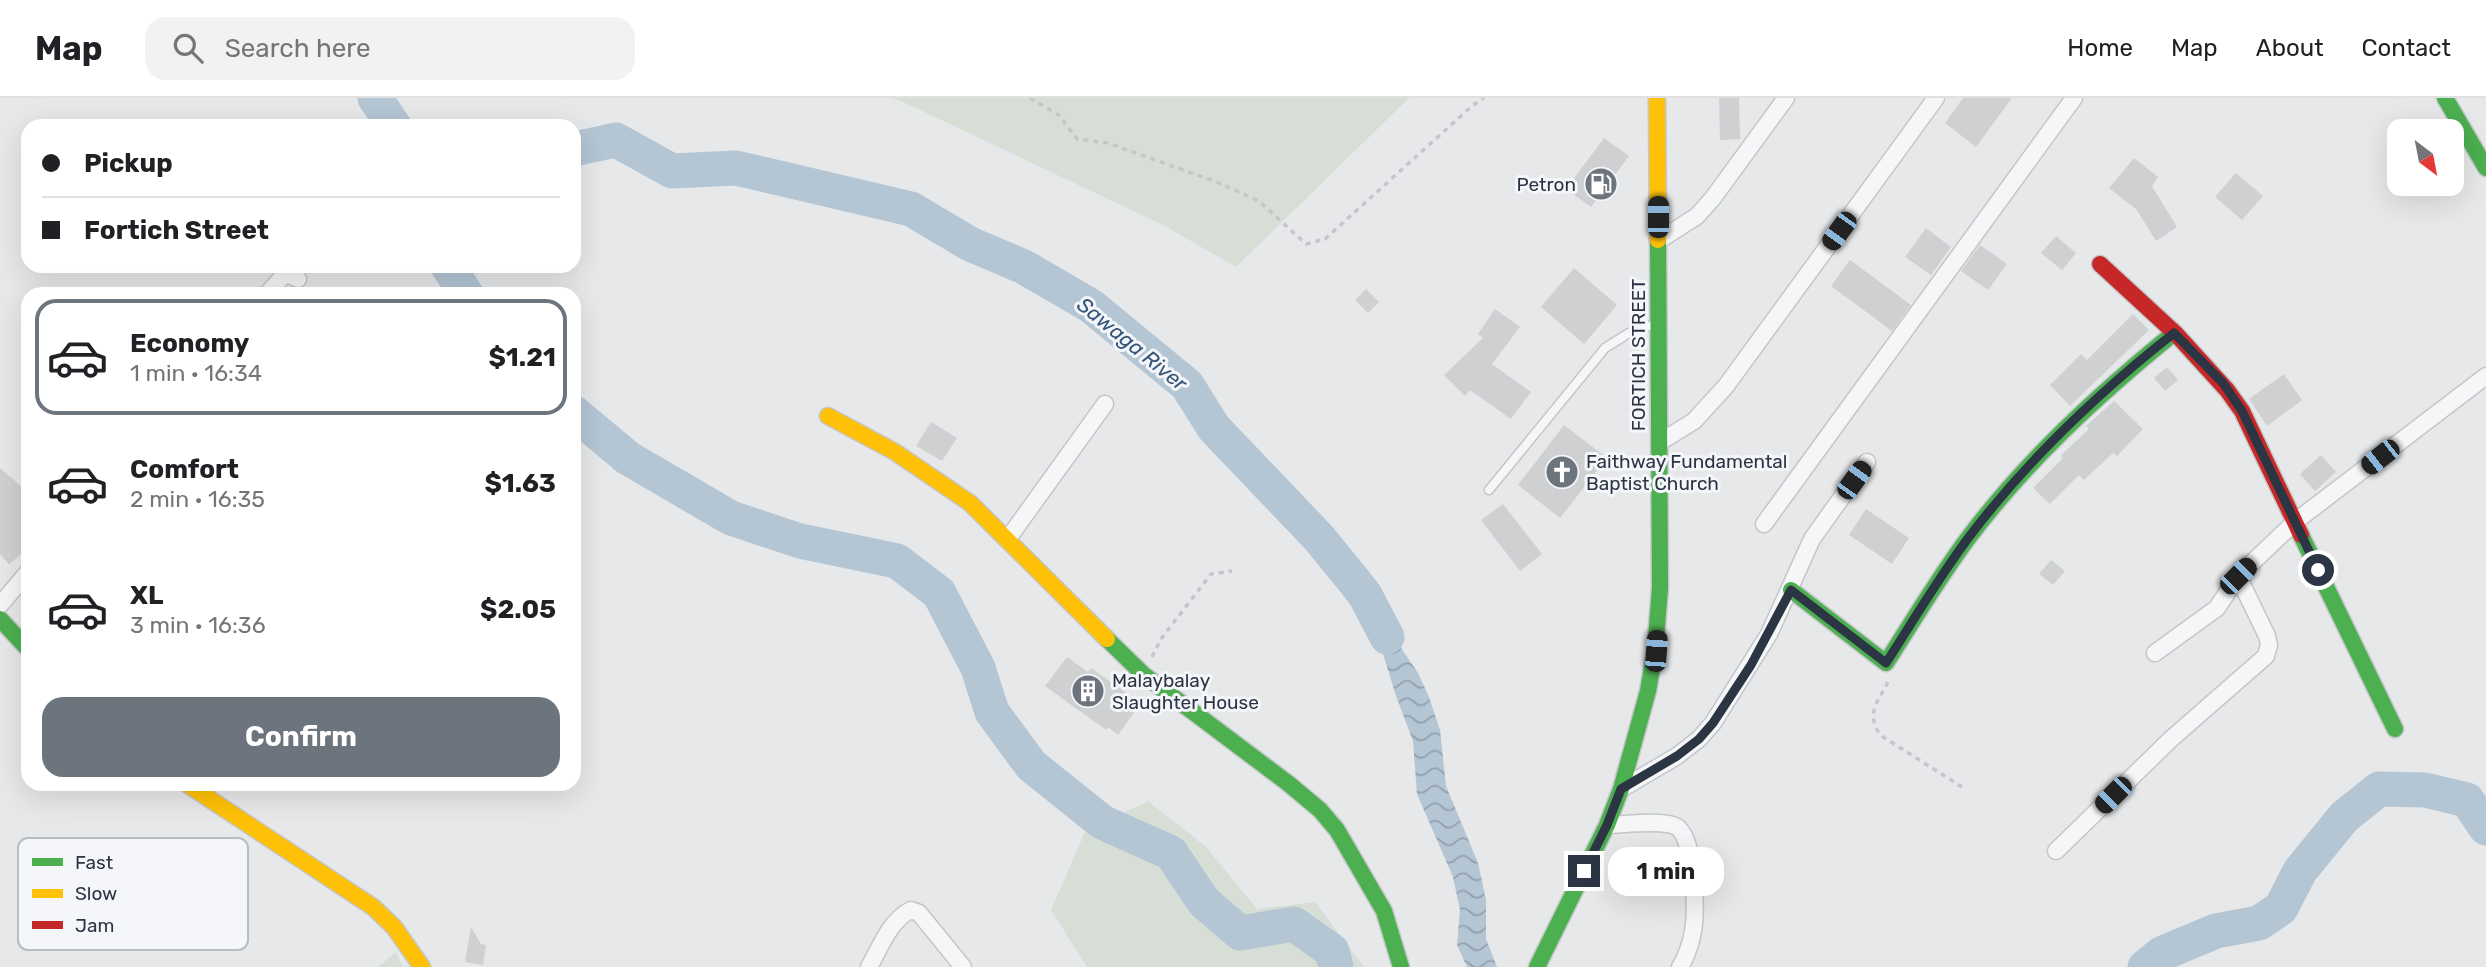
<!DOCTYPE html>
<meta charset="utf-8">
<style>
body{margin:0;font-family:Rubik,sans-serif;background:#f2f2f2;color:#202124;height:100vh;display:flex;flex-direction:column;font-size:26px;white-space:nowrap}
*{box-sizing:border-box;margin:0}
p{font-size:23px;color:#757577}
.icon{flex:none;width:38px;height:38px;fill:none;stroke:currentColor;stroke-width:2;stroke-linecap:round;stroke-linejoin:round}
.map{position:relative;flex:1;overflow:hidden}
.side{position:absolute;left:21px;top:189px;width:560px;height:504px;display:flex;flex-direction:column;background:#fff;border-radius:21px;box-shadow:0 7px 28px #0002}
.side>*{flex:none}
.top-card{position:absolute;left:21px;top:21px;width:560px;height:154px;border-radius:21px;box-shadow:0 7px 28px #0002;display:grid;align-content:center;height:154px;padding:0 21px;background:#fff}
.needle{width:46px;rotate:148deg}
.fabs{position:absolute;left:2387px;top:21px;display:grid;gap:14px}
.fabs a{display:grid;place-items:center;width:77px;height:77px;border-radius:14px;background:#fff;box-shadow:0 7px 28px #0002;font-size:35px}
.end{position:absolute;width:32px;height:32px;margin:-16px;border:9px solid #2b3544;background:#fff;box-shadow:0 0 0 4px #fff}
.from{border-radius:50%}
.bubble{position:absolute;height:49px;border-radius:21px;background:#fff;box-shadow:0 7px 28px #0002;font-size:23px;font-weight:700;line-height:49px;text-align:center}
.car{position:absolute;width:21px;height:42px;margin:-21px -10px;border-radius:9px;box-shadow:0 0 5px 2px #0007;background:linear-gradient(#222 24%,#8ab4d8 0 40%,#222 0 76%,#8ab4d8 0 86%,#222 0)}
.top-card b{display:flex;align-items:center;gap:24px;height:66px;font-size:26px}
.top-card b+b{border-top:2px solid #e0e0e0}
.top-card i{width:18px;height:18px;background:#202124}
ul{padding:12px 0 0;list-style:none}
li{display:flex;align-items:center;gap:21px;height:116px;margin:0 14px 10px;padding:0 7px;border:4px solid transparent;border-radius:21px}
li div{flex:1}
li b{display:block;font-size:26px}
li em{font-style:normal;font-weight:700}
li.selected{border-color:#6c747e}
li>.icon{width:63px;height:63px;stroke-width:1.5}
.action{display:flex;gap:14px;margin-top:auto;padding:14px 21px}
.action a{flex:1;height:80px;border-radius:21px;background:#6c747e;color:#fff;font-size:28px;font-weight:700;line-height:80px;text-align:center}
header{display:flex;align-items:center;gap:42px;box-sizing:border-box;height:98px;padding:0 35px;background:#fff;border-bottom:2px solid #e0e0e0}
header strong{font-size:33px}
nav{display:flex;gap:38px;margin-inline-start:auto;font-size:24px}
.search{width:490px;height:63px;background:#f2f2f2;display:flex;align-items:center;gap:18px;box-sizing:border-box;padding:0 24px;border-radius:21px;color:#757577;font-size:26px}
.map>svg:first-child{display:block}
.green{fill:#d7ded6}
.water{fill:url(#water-waves)}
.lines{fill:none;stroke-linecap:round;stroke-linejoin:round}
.river{stroke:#b4c5d4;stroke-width:35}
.building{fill:#ced0d2}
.lane-casing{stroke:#c4c6c8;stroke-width:11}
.street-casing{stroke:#c4c6c8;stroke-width:19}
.fast-casing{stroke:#c4c6c8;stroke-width:19}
.slow-casing{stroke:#c4c6c8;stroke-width:19}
.jam-casing{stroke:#c4c6c8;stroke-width:19}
.path{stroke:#c5c6ca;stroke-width:3.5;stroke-dasharray:5 5;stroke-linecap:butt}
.lane{stroke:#f5f6f7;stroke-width:8}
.street{stroke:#f5f6f7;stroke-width:16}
.fast{stroke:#4caf50;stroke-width:16}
.slow{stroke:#ffc107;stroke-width:16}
.jam{stroke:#c62828;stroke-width:16}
.route{stroke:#2b3544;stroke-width:9}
.labels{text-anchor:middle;stroke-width:6;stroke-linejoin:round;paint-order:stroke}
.poi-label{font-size:19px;fill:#2b3544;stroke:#f4f6f9;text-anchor:start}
.street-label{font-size:19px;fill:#2b3544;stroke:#f4f6f9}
.water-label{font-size:21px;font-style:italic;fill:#355579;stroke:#f4f6f9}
.key{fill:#f4f6f9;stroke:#b8bcc3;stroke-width:2}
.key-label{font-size:19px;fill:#2b3544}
</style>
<header>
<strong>Map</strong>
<div class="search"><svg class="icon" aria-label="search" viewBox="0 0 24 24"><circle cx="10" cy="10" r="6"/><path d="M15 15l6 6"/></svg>Search here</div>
<nav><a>Home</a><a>Map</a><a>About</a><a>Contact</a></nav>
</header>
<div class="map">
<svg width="2486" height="869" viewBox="0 0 2486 869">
<defs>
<pattern id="water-waves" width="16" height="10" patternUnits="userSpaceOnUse" patternTransform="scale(1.75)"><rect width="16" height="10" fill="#b4c5d4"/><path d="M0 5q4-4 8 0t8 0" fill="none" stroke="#93a1ae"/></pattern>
</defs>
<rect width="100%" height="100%" fill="#e6e8ea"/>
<!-- green -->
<path class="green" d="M889,0h520l-173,169 -73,-42 -262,-124z
M1148,703l58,46 51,62 58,-7 49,65h-277l-36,-57 34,-78z
M396,854l7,15h-25z"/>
<!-- water -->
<path class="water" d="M1365,497l53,78 11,24 11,33 6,56 32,77 8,37v39l11,28h-30l-10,-22 3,-35 -7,-33 -36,-83 -4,-53 -17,-45z"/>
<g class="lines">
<!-- river -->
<path class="river" d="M375,0l19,28
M574,51l42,-9 56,31 64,-3 175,41 59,35 54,23 67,39 96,79 27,43 105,110 35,43 11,14 22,42
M448,168l18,28
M574,315l54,45 103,60 69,23 97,20 42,32 39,75 14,44 39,53 71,57 69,31 33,49 36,31 54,-9 38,27 4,16
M2145,869l16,-13 55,-23 43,-8 22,-15 19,-37 44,-54 35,-28 46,1 42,10 19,28"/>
</g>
<!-- building -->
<path class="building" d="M1719,0h20l1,41 -20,1z
M1963,0h49l-36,49 -31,-24z
M1604,40l25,18 -38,51 -25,-18z
M2134,60l24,19 -6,9 25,41 -21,14 -20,-32 -27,-21z
M2236,75l27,23 -21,24 -27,-23z
M1926,130l25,19 -20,28 -26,-18z
M2056,138l20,17 -14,17 -21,-17z
M1980,147l27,19 -19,26 -27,-19z
M1850,162l61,45 -19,26 -61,-45z
M1574,170l43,37 -33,39 -43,-37z
M1366,191l13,13 -11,11 -13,-13z
M1495,211l25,18 -28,37 39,28 -20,27 -41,-29 -5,6 -21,-21 39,-37 -5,-4z
M2133,216l16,16 -79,76 -20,-21 31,-31 6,6z
M2167,269l11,13 -13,11 -11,-13z
M2284,276l18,26 -35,26 -18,-27z
M2114,303l29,28 -26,27 -4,-3 -29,27 -5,-5 -29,29 -17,-16 30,-30 -2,-3 28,-26 -3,-3z
M931,324l26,16 -15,23 -26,-15z
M1564,327l43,33 -47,60 -42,-33z
M2321,357l15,17 -21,19 -15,-17z
M0,370l28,24v57l-19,15 -9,-10z
M1503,406l39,50 -22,17 -39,-51z
M1866,411l43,29 -17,26 -43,-29z
M2051,462l14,11 -12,14 -14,-11z
M1067,559l21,15 3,-4 40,28 -3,4 10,7 -20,28 -10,-8 -2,3 -61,-44z
M471,829l10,17 5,1 -3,20 -18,-3z"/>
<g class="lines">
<defs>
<path id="lane" d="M1489,392l116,-142 24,-15 24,-8"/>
<path id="street" d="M1658,143l39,-25 16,-18 73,-100
M267,196l16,-18 6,-1 9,4
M1660,344l34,-21 32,-35 210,-288
M1764,426l310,-426
M1007,442l98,-136
M0,507l28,-33
M2155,555l62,-45 21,-32 58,-55 190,-145
M1621,691l56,-33 22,-17 14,-16 56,-89 43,-95 55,-77
M1607,727c17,0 57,-6 70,2 18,12 20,84 16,104 -2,12 -7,26 -13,36
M2056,753l115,-112 95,-83 3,-11 -2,-9 -29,-60
M869,869c11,-19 21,-47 42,-57l8,3 44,54"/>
<path id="fast" d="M2445,0l41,70
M2301,437l94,194
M1791,492l95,73c27,-42 53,-86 83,-126 58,-77 130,-143 205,-204
M0,521l28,30
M1107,541l37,36 145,109 31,26 17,20 47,81 17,56
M1537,869l70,-142 14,-36 27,-98 7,-40 5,-63 -2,-348"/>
<path id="slow" d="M1657,0l1,142
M828,318l67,36 75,51 137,136
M187,686l186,123 21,20 28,40"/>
<path id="jam" d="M2100,166l76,70 51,56 15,21 59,124"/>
</defs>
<!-- lane casing -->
<use href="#lane" class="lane-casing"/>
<!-- street casing -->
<use href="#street" class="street-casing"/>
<!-- fast casing -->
<use href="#fast" class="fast-casing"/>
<!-- slow casing -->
<use href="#slow" class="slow-casing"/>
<!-- jam casing -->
<use href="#jam" class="jam-casing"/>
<!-- path -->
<path class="path" d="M1030,0l29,17 18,24 31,4 106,38 45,20 47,43 19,-5 147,-133 12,-8
M1152,559l9,-18 50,-65 21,-3
M1888,584c-11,21 -22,31 -8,53l82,52"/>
<!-- lane -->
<use href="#lane" class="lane"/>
<!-- street -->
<use href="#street" class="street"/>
<!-- fast -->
<use href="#fast" class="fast"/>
<!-- slow -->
<use href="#slow" class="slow"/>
<!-- jam -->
<use href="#jam" class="jam"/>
</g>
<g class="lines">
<!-- route -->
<path class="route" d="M1584,773l23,-46 14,-36 56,-33 22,-17 14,-16 38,-58 40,-75 95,73c27,-42 53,-86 83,-126 59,-78 129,-144 205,-204l49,50 19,28 76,159"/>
</g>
<!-- icons -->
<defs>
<symbol id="fuel-disc" viewBox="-11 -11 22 22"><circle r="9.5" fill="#6c747e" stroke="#f4f6f9"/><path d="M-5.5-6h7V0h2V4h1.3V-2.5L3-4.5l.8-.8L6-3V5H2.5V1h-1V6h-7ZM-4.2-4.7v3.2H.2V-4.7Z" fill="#fff"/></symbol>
<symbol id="church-disc" viewBox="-11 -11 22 22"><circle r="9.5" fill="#6c747e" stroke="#f4f6f9"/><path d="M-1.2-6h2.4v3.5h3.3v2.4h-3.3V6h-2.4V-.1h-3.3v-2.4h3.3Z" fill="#fff"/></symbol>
<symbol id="building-disc" viewBox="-11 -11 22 22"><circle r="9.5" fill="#6c747e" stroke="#f4f6f9"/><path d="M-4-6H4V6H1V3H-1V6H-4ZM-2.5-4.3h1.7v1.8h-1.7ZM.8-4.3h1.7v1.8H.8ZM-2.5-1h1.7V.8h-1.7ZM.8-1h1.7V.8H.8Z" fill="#fff"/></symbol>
</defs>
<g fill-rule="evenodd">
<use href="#fuel-disc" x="1582" y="67" width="38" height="38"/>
<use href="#church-disc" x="1543" y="355" width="38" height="38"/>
<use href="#building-disc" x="1069" y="574" width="38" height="38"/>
</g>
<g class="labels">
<!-- poi labels -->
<g class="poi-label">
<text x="1576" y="93" text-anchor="end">Petron</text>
<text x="1586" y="370">Faithway Fundamental<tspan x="1586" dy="22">Baptist Church</tspan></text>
<text x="1112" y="589">Malaybalay<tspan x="1112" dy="22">Slaughter House</tspan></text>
</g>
<!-- street labels -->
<g class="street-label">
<text transform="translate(1638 257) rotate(-90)" y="7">FORTICH STREET</text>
</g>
<!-- water labels -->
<g class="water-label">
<text transform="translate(1132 246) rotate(39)" y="7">Sawaga River</text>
</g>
</g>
<!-- legend -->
<rect x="18" y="740" width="230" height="112" rx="10" class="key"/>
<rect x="32" y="760" width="31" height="8" fill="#4caf50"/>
<rect x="32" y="791" width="31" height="9" fill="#ffc107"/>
<rect x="32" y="823" width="31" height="8" fill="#c62828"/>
<g class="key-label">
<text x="75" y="771">Fast</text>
<text x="75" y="802">Slow</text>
<text x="75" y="834">Jam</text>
</g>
</svg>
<div class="fabs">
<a><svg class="needle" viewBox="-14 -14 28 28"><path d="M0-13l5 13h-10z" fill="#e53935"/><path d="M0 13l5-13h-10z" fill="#757577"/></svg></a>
</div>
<i class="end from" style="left:2318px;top:472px"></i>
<i class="end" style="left:1584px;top:773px"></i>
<div class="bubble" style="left:1608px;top:749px;width:116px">1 min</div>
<i class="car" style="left:1658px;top:119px;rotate:0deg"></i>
<i class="car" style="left:1839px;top:133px;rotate:216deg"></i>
<i class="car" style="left:2380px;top:359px;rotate:232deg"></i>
<i class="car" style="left:1854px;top:382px;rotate:36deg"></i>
<i class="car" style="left:2238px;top:478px;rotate:45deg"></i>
<i class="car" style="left:1656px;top:553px;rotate:4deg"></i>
<i class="car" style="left:2113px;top:697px;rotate:225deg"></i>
<div class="top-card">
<b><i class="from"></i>Pickup</b>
<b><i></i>Fortich Street</b>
</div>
<section class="side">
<ul>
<li class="selected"><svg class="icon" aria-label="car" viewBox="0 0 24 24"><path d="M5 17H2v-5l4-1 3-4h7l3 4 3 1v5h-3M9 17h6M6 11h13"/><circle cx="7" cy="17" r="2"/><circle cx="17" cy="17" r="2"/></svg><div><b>Economy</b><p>1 min · 16:34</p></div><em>$1.21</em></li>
<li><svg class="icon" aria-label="car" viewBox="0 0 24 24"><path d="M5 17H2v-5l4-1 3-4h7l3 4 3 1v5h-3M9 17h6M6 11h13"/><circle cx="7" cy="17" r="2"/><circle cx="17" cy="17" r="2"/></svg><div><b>Comfort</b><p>2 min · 16:35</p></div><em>$1.63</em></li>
<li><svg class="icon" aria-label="car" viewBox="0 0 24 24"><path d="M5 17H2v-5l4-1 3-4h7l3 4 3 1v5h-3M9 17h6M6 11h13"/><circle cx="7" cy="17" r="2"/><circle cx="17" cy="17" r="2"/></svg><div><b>XL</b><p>3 min · 16:36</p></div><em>$2.05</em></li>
</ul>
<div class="action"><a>Confirm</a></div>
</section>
</div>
